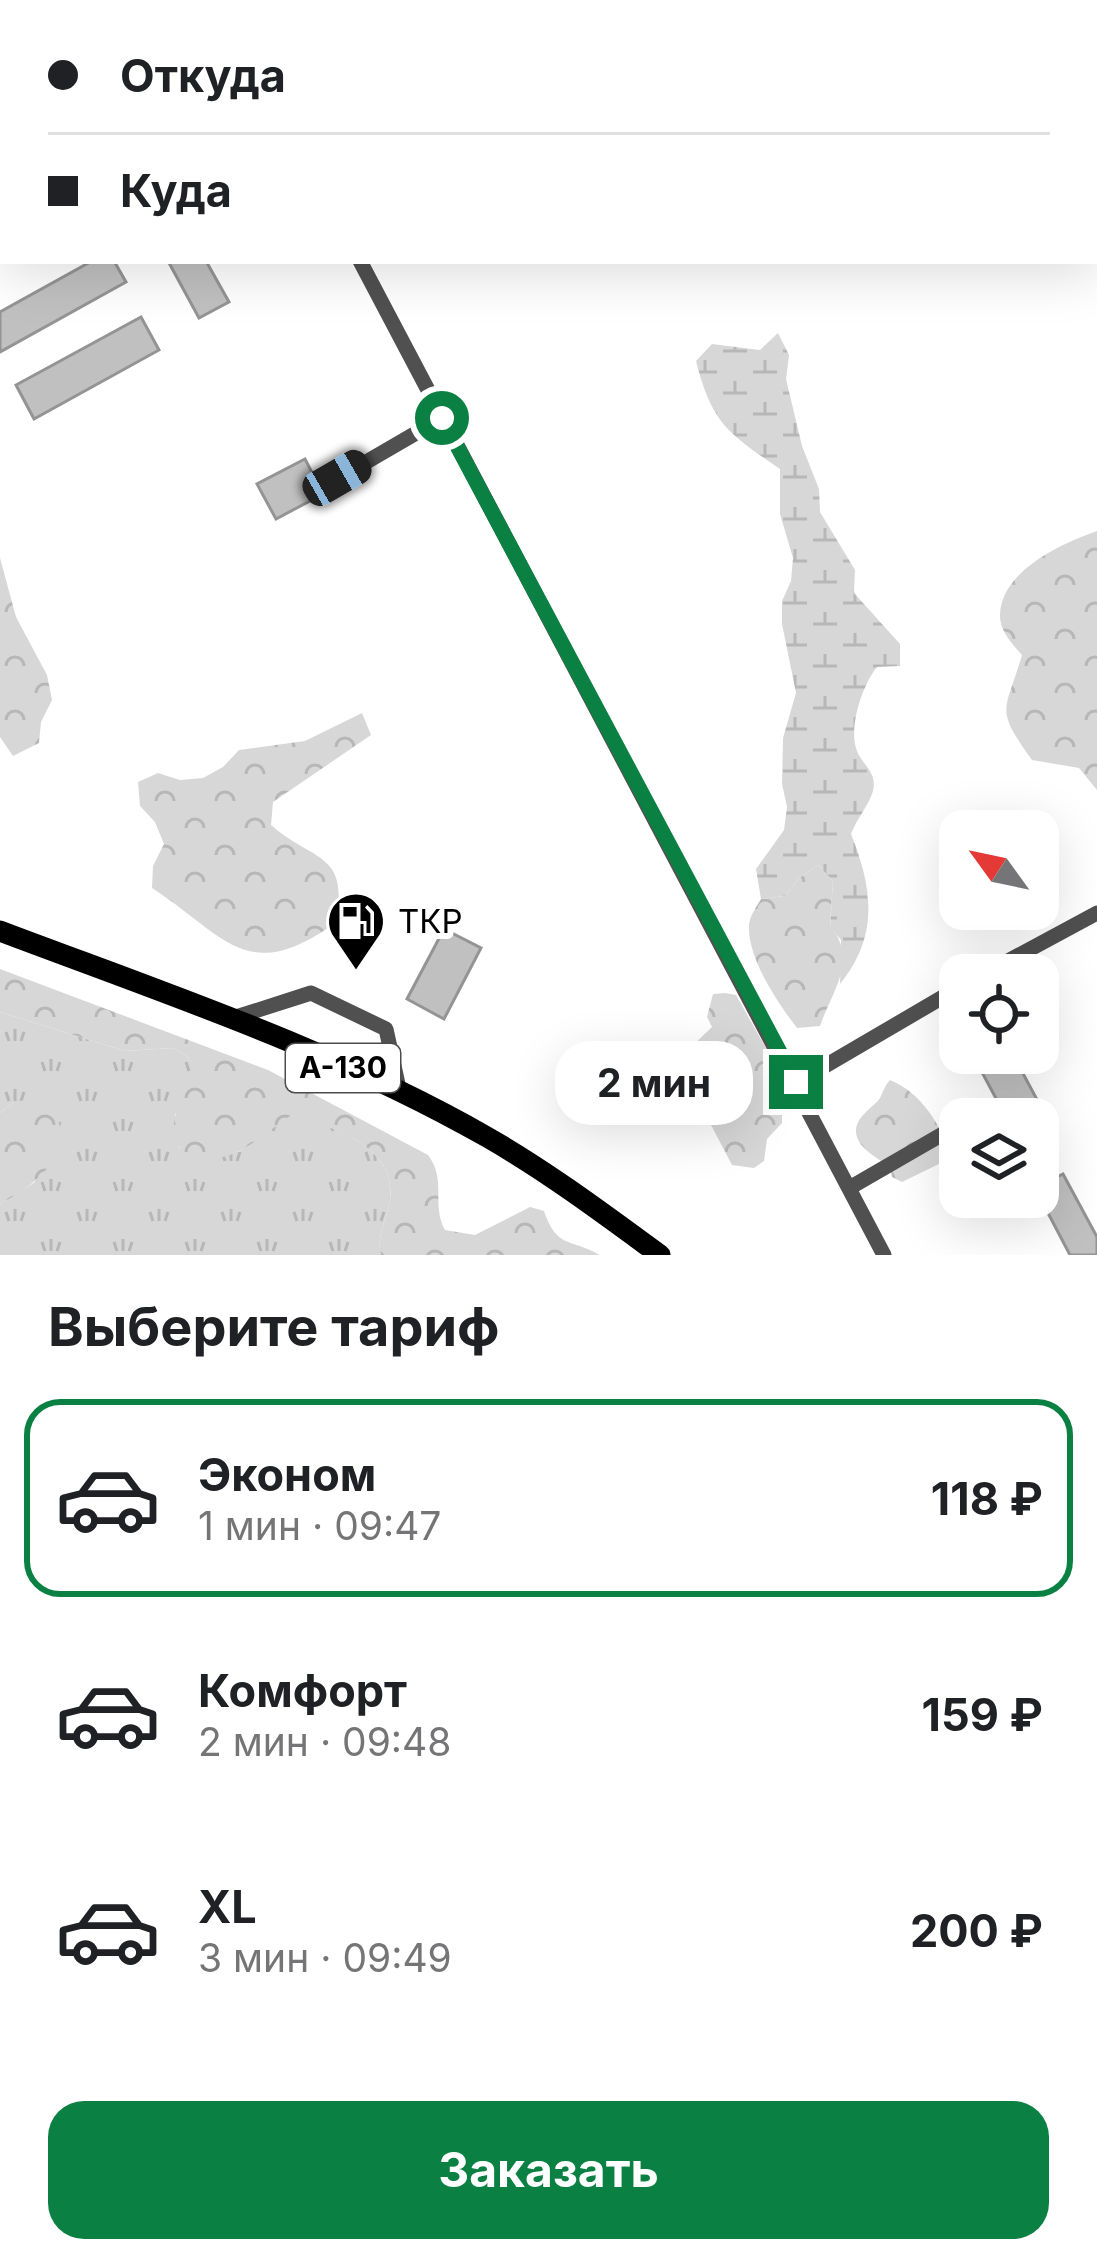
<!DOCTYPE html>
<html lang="ru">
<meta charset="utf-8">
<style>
body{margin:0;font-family:Inter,sans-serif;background:#f2f2f2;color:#202124;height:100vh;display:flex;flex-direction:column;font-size:45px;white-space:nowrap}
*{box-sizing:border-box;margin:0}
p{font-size:39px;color:#757577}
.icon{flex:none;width:66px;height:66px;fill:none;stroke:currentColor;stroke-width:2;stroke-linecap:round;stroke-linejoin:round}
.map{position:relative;height:1255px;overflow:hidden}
.side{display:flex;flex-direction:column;background:#fff;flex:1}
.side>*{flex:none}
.banner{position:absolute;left:0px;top:0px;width:1098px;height:264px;box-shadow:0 12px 48px #0002;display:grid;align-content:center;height:264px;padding:0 48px;background:#fff}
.needle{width:78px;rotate:303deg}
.buttons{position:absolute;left:939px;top:810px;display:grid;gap:24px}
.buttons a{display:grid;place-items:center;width:120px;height:120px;border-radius:24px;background:#fff;box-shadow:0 12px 48px #0002;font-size:60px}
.end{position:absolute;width:54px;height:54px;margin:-27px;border:15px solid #0b8043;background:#fff;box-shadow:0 0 0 6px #fff}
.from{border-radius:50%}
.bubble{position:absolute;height:84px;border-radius:36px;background:#fff;box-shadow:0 12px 48px #0002;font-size:39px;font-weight:700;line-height:84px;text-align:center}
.car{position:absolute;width:36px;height:72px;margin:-36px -18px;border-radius:15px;box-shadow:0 0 9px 3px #0007;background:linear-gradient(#222 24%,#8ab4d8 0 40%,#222 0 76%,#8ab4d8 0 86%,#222 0)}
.banner b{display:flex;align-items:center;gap:42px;height:114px;font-size:45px}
.banner b+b{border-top:3px solid #e0e0e0}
.banner i{width:30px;height:30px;background:#202124}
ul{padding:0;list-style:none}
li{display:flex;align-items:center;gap:36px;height:198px;margin:0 24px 18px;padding:0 24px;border:6px solid transparent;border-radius:36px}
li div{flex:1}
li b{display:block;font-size:45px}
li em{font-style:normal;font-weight:700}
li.on{border-color:#0b8043}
li>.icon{width:108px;height:108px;stroke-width:1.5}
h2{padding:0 48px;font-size:54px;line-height:144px}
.button{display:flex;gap:24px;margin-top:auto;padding:24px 48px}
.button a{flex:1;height:138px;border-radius:36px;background:#0b8043;color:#fff;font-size:48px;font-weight:700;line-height:138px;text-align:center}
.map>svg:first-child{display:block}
.grass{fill:url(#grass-tufts)}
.forest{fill:url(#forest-crowns)}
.wetland{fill:url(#wetland-marsh)}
.building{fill:#c0c0c0;stroke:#949494;stroke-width:3}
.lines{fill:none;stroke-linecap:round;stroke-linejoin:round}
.minor{stroke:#505050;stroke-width:15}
.highway{stroke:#000;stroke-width:21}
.route{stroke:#0b8043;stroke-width:15}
.labels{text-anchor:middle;stroke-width:12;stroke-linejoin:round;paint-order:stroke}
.shield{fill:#fff;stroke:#4c4c4c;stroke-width:3}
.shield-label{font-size:30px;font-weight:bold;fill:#000}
.poi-label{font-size:33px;fill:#000;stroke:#fff;text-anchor:start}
</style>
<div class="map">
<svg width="1097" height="1255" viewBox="0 0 1097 1255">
<defs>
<pattern id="grass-tufts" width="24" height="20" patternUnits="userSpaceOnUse" patternTransform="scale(3)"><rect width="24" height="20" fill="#d7d7d7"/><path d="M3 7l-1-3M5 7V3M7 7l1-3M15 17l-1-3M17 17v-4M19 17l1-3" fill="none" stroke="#b7b7b7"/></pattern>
<pattern id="forest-crowns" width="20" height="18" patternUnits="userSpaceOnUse" patternTransform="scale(3)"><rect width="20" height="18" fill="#d7d7d7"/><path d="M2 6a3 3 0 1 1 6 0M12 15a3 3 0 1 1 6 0" fill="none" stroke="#b7b7b7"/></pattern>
<pattern id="wetland-marsh" width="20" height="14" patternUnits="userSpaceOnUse" patternTransform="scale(3)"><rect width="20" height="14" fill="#d7d7d7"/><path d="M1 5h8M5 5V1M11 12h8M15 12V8" fill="none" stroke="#b7b7b7"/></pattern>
</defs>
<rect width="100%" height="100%" fill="#fff"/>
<!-- grass -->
<path class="grass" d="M0,1012l125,39 49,-3 14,9 6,15 -19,43 4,33 59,4 55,-39c40,16 104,32 97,87 -3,20 -14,35 -9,55h-381v-51l35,-22 -21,-80 -14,11z"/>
<!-- forest -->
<path class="forest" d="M1097,531v259l-18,-22 -47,-8c-38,-53 -27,-47 -10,-105 -10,-11 -23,-25 -22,-41 2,-44 63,-71 97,-83z
M0,558l16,59 31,58 5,25 -11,22 -2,21 -26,13 -13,-19z
M362,713l9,22 -98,67 -2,23c42,37 80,27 64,98 -89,64 -110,12 -183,-35l1,-22 11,-22 -9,-22 -15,-16 -2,-24 20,-9 22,7 23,-2 20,-11 16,-17 66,-9z
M818,865l15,16 -3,45c29,34 2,65 -10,100l-23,2c-19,-25 -50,-70 -48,-103 1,-10 7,-17 12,-26l24,-3 14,-18z
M0,969l268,101 160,85c19,25 3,49 17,75l30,5 55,-28 14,4c13,38 26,27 56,44h-219c-5,-20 6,-35 9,-55 7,-55 -57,-71 -97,-86 -18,12 -36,28 -56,38 -30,15 -71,8 -62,-35 3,-15 12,-31 18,-45l-5,-15 -14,-9 -49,3 -125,-39z
M725,993l11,2 57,101 -11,16v11l-15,16 -3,22 -10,7 -22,-3 -22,-42 -2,-23c-42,-28 -26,-45 4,-73l-5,-10 6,-23z
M890,1080c32,13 48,43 62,73l-9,9 -41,20 -10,-5 -2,-11c-20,-11 -49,-29 -25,-53 4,-5 11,-9 15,-15 3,-6 5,-13 10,-18z
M45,1097c4,8 12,18 14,26 11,38 -31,66 -59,81v-91l14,-11z"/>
<!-- wetland -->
<path class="wetland" d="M778,333l11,22 -3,24 16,67 17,43 1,23 35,58 -1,23 46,51v22l-23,1c-14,17 -28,58 -21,81 4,16 22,23 17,43 -4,14 -17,29 -22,43 22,55 28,102 -11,150l1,-44 -11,-13 3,-46 -15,-16 -19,13 -14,18 -24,3 -5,-30 28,-39 3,-23 -5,-23 1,-46 13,-45 -14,-69v-23l9,-20 2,-23 -13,-44v-45c-52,-36 -68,-45 -84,-108l16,-17 48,6z"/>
<!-- building -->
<path class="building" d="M92,261h22l12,21 -126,70v-40z
M168,261h38l23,41 -30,16z
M141,317l18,33 -125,69 -18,-34z
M305,459l18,35 -47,25 -19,-35z
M444,929l37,19 -37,71 -37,-20z
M990,1053h22l29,54 -23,12h-11l-31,-58z
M1063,1174l34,63v18h-27l-32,-61v-7z"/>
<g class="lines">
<!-- minor -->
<path class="minor" d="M239,0l1,3
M462,3l2,-3
M360,261l524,994
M337,479l105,-61
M982,975l115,-62
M233,1018l78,-25 75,36 14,64
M796,1083l164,-96
M968,1119l11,-6
M851,1187l109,-63"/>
<!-- highway -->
<path class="highway" d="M0,931c164,62 335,119 487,206 61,35 117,77 173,118"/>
</g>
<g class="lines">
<!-- route -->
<path class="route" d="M442,418l354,664"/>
</g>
<!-- icons -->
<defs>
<symbol id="fuel-pin" viewBox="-11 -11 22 30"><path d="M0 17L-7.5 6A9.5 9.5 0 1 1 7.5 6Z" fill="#000" stroke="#fff"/><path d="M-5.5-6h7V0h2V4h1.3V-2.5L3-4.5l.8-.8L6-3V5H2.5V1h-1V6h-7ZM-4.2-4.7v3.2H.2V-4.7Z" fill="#fff"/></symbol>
</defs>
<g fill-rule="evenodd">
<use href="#fuel-pin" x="323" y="888" width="66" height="90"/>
</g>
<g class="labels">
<!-- shield labels -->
<rect class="shield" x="286" y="1044" width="114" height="48" rx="9"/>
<g class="shield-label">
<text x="343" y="1078">А-130</text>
</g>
<!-- poi labels -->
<g class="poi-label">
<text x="398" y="933">ТКР</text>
</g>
</g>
</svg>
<div class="buttons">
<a><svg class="needle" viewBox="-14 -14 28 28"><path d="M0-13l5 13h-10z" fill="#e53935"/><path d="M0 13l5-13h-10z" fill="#757577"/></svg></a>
<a><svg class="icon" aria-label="locate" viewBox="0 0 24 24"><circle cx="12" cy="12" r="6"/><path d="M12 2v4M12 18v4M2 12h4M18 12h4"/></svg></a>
<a><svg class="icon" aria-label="layers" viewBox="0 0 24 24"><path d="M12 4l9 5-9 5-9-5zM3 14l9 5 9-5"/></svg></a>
</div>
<i class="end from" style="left:442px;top:418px"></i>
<i class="end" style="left:796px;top:1082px"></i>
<div class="bubble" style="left:555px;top:1041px;width:198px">2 мин</div>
<i class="car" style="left:337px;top:478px;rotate:60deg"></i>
<div class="banner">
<b><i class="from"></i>Откуда</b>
<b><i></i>Куда</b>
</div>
</div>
<section class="side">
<h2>Выберите тариф</h2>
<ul>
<li class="on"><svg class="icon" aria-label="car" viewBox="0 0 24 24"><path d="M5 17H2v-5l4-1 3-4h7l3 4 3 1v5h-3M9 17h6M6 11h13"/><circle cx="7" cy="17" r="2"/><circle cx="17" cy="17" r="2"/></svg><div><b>Эконом</b><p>1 мин · 09:47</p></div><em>118 ₽</em></li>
<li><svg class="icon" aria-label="car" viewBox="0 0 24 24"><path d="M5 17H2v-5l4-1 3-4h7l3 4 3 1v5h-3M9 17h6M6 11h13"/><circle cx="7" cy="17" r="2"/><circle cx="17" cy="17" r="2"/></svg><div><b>Комфорт</b><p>2 мин · 09:48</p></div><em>159 ₽</em></li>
<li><svg class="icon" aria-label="car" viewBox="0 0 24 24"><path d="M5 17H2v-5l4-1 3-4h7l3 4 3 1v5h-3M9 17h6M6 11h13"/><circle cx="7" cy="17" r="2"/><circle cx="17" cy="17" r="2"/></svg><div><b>XL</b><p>3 мин · 09:49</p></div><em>200 ₽</em></li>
</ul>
<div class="button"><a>Заказать</a></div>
</section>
